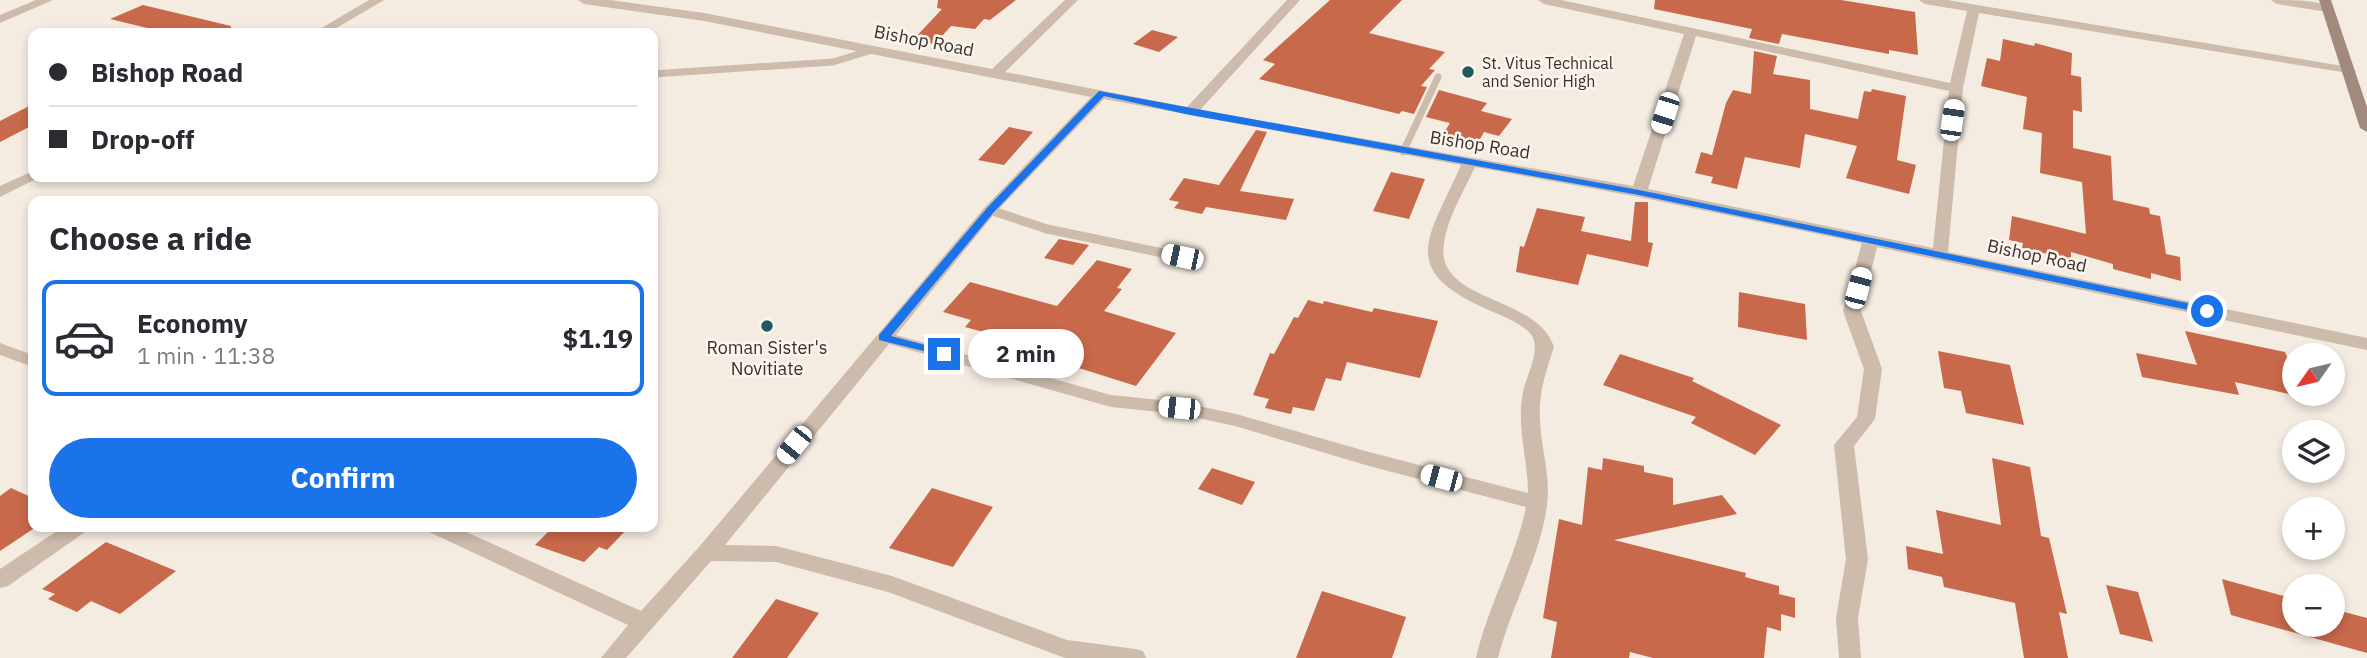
<!DOCTYPE html>
<meta charset="utf-8">
<style>
body{margin:0;font-family:"IBM Plex Sans",sans-serif;background:#f7f7f7;color:#2b2b33;height:100vh;display:flex;flex-direction:column;font-size:26px;white-space:nowrap}
*{box-sizing:border-box;margin:0}
p{font-size:23px;color:#7c7c81}
.icon{flex:none;width:38px;height:38px;fill:none;stroke:currentColor;stroke-width:2;stroke-linecap:round;stroke-linejoin:round}
.map{position:relative;flex:1;overflow:hidden}
.drawer{position:absolute;left:28px;top:196px;width:630px;height:336px;display:flex;flex-direction:column;background:#fff;border-radius:14px;box-shadow:0 4px 10px #0003}
.drawer>*{flex:none}
.top-card{position:absolute;left:28px;top:28px;width:630px;height:154px;border-radius:14px;box-shadow:0 4px 10px #0003;display:grid;align-content:center;height:154px;padding:0 21px;background:#fff}
.needle{width:46px;rotate:236deg}
.tools{position:absolute;left:2282px;top:343px;display:grid;gap:14px}
.tools a{display:grid;place-items:center;width:63px;height:63px;border-radius:50%;background:#fff;box-shadow:0 4px 10px #0003;font-size:35px}
.end{position:absolute;width:32px;height:32px;margin:-16px;border:9px solid #1a73e8;background:#fff;box-shadow:0 0 0 4px #fff}
.from{border-radius:50%}
.bubble{position:absolute;height:49px;border-radius:24px;background:#fff;box-shadow:0 4px 10px #0003;font-size:23px;font-weight:800;line-height:49px;text-align:center}
.car{position:absolute;width:21px;height:42px;margin:-21px -10px;border-radius:9px;box-shadow:0 0 5px 2px #0007;background:linear-gradient(#fff 24%,#345 0 40%,#fff 0 76%,#345 0 86%,#fff 0)}
.top-card b{display:flex;align-items:center;gap:24px;height:66px;font-size:26px}
.top-card b+b{border-top:2px solid #e1e1e2}
.top-card i{width:18px;height:18px;background:#2b2b33}
ul{padding:0;list-style:none}
li{display:flex;align-items:center;gap:21px;height:116px;margin:0 14px 10px;padding:0 7px;border:4px solid transparent;border-radius:14px}
li div{flex:1}
li b{display:block;font-size:26px}
li em{font-style:normal;font-weight:800}
li.selected{border-color:#1a73e8}
li>.icon{width:63px;height:63px;stroke-width:1.5}
h2{padding:0 21px;font-size:32px;line-height:84px}
.action{display:flex;gap:14px;margin-top:auto;padding:14px 21px}
.action a{flex:1;height:80px;border-radius:42px;background:#1a73e8;color:#fff;font-size:28px;font-weight:800;line-height:80px;text-align:center}
.map>svg:first-child{display:block}
.building{fill:#c8694b}
.lines{fill:none;stroke-linecap:round;stroke-linejoin:round}
.lane-far1{stroke:#cdbbac;stroke-width:7}
.lane{stroke:#cdbbac;stroke-width:9}
.street{fill:#cdbbac;fill-rule:evenodd}
.secondary{fill:#a18a7d;fill-rule:evenodd}
.route{fill:#1a73e8}
.poi-dot{fill:#1f5a5e;stroke:#fbf5ee;stroke-width:2.5}
.labels{text-anchor:middle;stroke-width:5;stroke-linejoin:round;paint-order:stroke}
.far-poi-label{font-size:16px;fill:#3b302b;stroke:#fbf5ee;text-anchor:start}
.street-label{font-size:18px;fill:#3b302b;stroke:#fbf5ee}
.poi-label{font-size:18px;fill:#3b302b;stroke:#fbf5ee}
</style>
<div class="map">
<svg width="2367" height="658" viewBox="0 0 2367 658">
<rect width="100%" height="100%" fill="#f4ebe1"/>
<!-- building -->
<path class="building" d="M938,0h78l-26,20 -6,-1 -9,10 -24,-3 -16,18 -23,-3 30,-32 -5,-1z
M1330,0h72l-33,33 76,19 -16,17 6,1 -14,16 6,1 -13,27 -12,-3 -3,3 -140,-35 16,-15 -12,-4z
M1655,0h186l74,12 3,43 -29,-5v4l-107,-20 -3,10 -30,-6 3,-9 -98,-20z
M143,5l88,21 -1,7h-62l-58,-14z
M1152,30l26,7 -19,15 -26,-8z
M2003,39l31,7 1,-3 37,10 -1,22 10,2 1,35 -9,-2v38l38,8 2,44 36,8 1,6 10,2 6,38 14,3 1,24 -30,-8v6l-38,-10v-5l-42,-12v6l-19,-3 -30,-7 1,-5 -14,-3 3,-24 74,18 -4,-52 -42,-9 2,-40 -19,-4 4,-32 -46,-11 6,-28 13,3z
M1754,51l23,5 -4,18 37,6v29l48,10 6,-28 7,1 1,-3 34,7 -9,64 19,5 -7,29 -63,-16 11,-32 -52,-12 -5,34 -55,-11 -8,32 -26,-6 2,-6 -18,-4 6,-21 11,3 14,-52 7,-13 18,4z
M1439,90l48,13 -6,8 31,8 -13,17 -15,-4 -9,16 -28,-6 2,-4 -7,-2 8,-13 -24,-6z
M33,104v21l-33,17v-21z
M1009,127l24,5 -29,33 -26,-5z
M1256,130l11,2 -27,59 54,8 -8,21 -80,-13 -4,7 -28,-6 5,-6 -10,-2 15,-22 35,7z
M1391,172l34,7 -16,40 -36,-8z
M1635,202h13v40l5,1 -5,24 -61,-13 -9,31 -62,-13 4,-26 4,1 13,-39 48,9 -4,14 50,10z
M1059,239l30,6 -16,20 -29,-7z
M1097,260l35,9 -15,19 5,1 -18,22 72,22 -40,53 -54,-17 -50,-11 9,-13 -48,-14 -2,3 -26,-7 6,-7 -28,-8 27,-30 87,24z
M1739,292l66,12 2,36 -69,-13z
M1308,300l15,4 1,-3 48,11 2,-4 64,13 -18,57 -73,-16 -6,19 -15,-3 -12,33 -21,-4 -2,7 -26,-6 4,-9 -16,-4 17,-42 4,1 20,-37 4,1z
M2185,331l100,21 6,16h3v27l-59,-13 4,13 -97,-18 -6,-24 61,12z
M1938,351l72,14 14,60 -58,-12 -5,-22 -17,-3z
M1620,354l74,24 -2,3 89,44 -26,30 -64,-32 5,-6 -93,-32z
M1603,458l41,8v6l29,6v27l49,-10 15,19 -123,26 132,33 -1,4 34,9v8l16,4v20l-14,-4v17l-14,-4 -3,31h-111l-23,-6 -1,6h-78l6,-36 -14,-4 16,-99 23,6 6,-58 14,3z
M1992,458l38,9 11,69 8,2 18,76 -8,-2 9,46h-44l-9,-55 -71,-16 -2,-10 -34,-8 -2,-23 37,8 -7,-44 65,15z
M1212,468l43,14 -13,23 -44,-16z
M11,488l22,10v31l-33,22v-55z
M932,488l61,19 -40,60 -64,-19z
M553,527h76l-22,23 -8,-3 -15,15 -49,-17z
M106,542l70,29 -56,43 -29,-13 -14,11 -29,-13 7,-5 -13,-5z
M2222,579l72,20v26h39v-16l34,9v35l-136,-38z
M2106,585l32,7 15,50 -33,-8z
M1322,591l84,26 -14,41h-96z
M776,599l43,14 -32,45h-55z"/>
<g class="lines">
<!-- lane-far1 -->
<path class="lane-far1" d="M653,74l180,-12 39,-12
M1403,152l35,-75"/>
<!-- lane -->
<path class="lane" d="M990,210l57,19 135,28"/>
<!-- street -->
<path class="street" d="M36,0h17l-53,23v-8z
M369,0h15l-56,33h-15z
M578,0h32l94,13 288,56 73,-69h13l-73,72 182,35 100,-107h13l-100,110 433,76 51,-152 -140,-30 -6,-4h23l389,83 17,-72 -42,-7 -6,-4h28l402,67 7,4 -2,3 -375,-61 -16,75 -15,164 419,86v12l-490,-103 -16,64 21,58 -7,50 -21,27 14,113 -10,59 3,40h-22l-3,-40 10,-59 -12,-114 23,-28 7,-48 -21,-58 19,-68 -223,-46 -164,-30c-11,24 -27,49 -31,76 -10,60 93,51 110,104 -8,24 -16,48 -14,73 1,28 11,57 7,85 -7,53 -36,101 -49,153h-22c12,-52 39,-98 50,-151l-157,-41 -134,-40 -56,-12 -68,-7 -222,-63 -164,201 51,1 116,30 175,64 68,9 8,2 3,7h-81l-177,-66 -112,-30 -65,-1 -85,97h-25l27,-33 -199,-93 -3,-5h29l186,84 58,-64 286,-340 106,-110 -387,-76 -120,-17zM1696,36l253,55 -16,157 -285,-59zM1104,99l357,66c-33,75 -65,105 30,146 13,6 33,13 41,25 9,15 -6,40 -9,56 -7,34 5,67 5,101l-159,-41 -133,-38 -57,-12 -68,-7 -215,-60 99,-122z
M2271,0c18,0 47,0 62,8l-6,4 -50,-8z
M33,171v6l5,1 -38,19v-11z
M0,343l33,12v12l-33,-12z
M63,527h25l-3,5 -77,54 -8,2v-19z"/>
<!-- secondary -->
<path class="secondary" d="M2319,0h12l36,107v25l-7,-4z"/>
</g>
<!-- route -->
<path class="route" d="M1099,91l540,99 568,117 5,4 -5,3 -568,-119 -449,-80 -86,-19 -110,116 -103,124 57,15v6l-69,-17v-5l108,-127z"/>
<!-- markers -->
<g class="poi-dot">
<circle cx="1468" cy="72" r="7"/>
<circle cx="767" cy="326" r="7"/>
</g>
<g class="labels">
<!-- far-poi labels -->
<g class="far-poi-label">
<text x="1482" y="69">St. Vitus Technical<tspan x="1482" dy="18">and Senior High</tspan></text>
</g>
<!-- street labels -->
<g class="street-label">
<text transform="translate(924 41) rotate(11)" y="6">Bishop Road</text>
<text transform="translate(1480 145) rotate(9)" y="6">Bishop Road</text>
<text transform="translate(2037 256) rotate(12)" y="6">Bishop Road</text>
</g>
<!-- poi labels -->
<g class="poi-label">
<text x="767" y="354">Roman Sister's<tspan x="767" dy="21">Novitiate</tspan></text>
</g>
</g>
</svg>
<div class="tools">
<a><svg class="needle" viewBox="-14 -14 28 28"><path d="M0-13l5 13h-10z" fill="#e53935"/><path d="M0 13l5-13h-10z" fill="#7c7c81"/></svg></a>
<a><svg class="icon" aria-label="layers" viewBox="0 0 24 24"><path d="M12 4l9 5-9 5-9-5zM3 14l9 5 9-5"/></svg></a>
<a>+</a>
<a>−</a>
</div>
<i class="end from" style="left:2207px;top:311px"></i>
<i class="end" style="left:944px;top:354px"></i>
<div class="bubble" style="left:968px;top:329px;width:116px">2 min</div>
<i class="car" style="left:1665px;top:113px;rotate:198deg"></i>
<i class="car" style="left:1952px;top:120px;rotate:8deg"></i>
<i class="car" style="left:1182px;top:257px;rotate:282deg"></i>
<i class="car" style="left:1858px;top:288px;rotate:15deg"></i>
<i class="car" style="left:1179px;top:408px;rotate:276deg"></i>
<i class="car" style="left:794px;top:445px;rotate:219deg"></i>
<i class="car" style="left:1441px;top:478px;rotate:285deg"></i>
<div class="top-card">
<b><i class="from"></i>Bishop Road</b>
<b><i></i>Drop-off</b>
</div>
<section class="drawer">
<h2>Choose a ride</h2>
<ul>
<li class="selected"><svg class="icon" aria-label="car" viewBox="0 0 24 24"><path d="M5 17H2v-5l4-1 3-4h7l3 4 3 1v5h-3M9 17h6M6 11h13"/><circle cx="7" cy="17" r="2"/><circle cx="17" cy="17" r="2"/></svg><div><b>Economy</b><p>1 min · 11:38</p></div><em>$1.19</em></li>
</ul>
<div class="action"><a>Confirm</a></div>
</section>
</div>
